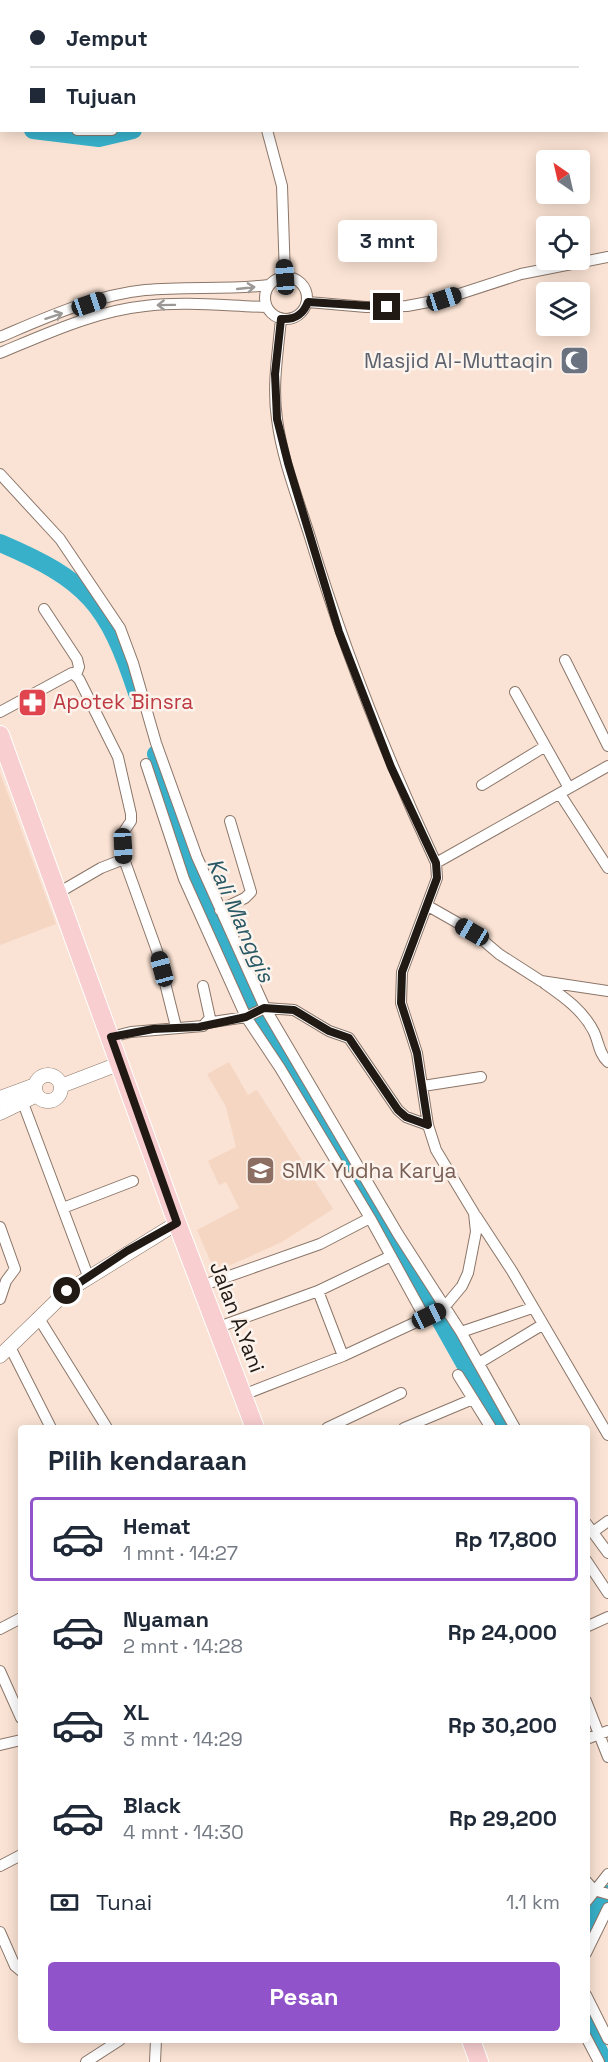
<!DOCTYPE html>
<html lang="id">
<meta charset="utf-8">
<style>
body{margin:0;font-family:"Space Grotesk",sans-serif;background:#f2f2f3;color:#1f2937;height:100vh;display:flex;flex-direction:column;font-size:22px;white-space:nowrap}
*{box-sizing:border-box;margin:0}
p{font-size:20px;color:#747a83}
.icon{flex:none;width:33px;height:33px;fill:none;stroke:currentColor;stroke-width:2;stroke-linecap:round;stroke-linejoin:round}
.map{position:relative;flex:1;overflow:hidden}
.drawer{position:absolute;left:18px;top:1425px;width:572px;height:618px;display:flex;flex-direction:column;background:#fff;border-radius:6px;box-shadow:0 3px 15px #0003}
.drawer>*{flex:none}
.top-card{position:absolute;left:0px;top:0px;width:609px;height:132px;box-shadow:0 3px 15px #0003;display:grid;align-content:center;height:132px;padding:0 30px;background:#fff}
.needle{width:39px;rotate:326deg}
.fabs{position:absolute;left:536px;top:150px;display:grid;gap:12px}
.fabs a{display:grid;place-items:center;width:54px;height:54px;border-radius:6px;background:#fff;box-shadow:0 3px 15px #0003;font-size:30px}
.end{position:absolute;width:27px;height:27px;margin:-14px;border:8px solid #211914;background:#fff;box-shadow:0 0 0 3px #fff}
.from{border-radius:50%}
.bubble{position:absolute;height:42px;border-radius:6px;background:#fff;box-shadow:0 3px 15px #0003;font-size:20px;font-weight:700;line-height:42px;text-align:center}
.car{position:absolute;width:18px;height:36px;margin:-18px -9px;border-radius:8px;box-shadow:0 0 4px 2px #0007;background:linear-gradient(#222 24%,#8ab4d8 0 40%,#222 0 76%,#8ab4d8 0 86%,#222 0)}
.top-card b{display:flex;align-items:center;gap:21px;height:57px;font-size:22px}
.top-card b+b{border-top:2px solid #e0e1e3}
.top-card i{width:15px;height:15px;background:#1f2937}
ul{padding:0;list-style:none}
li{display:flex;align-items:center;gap:18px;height:84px;margin:0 12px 9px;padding:0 18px;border:3px solid transparent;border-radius:6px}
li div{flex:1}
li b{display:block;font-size:22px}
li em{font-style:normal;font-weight:700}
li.on{border-color:#9053ca}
li>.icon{width:54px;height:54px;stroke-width:1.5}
h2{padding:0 30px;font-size:27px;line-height:72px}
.pay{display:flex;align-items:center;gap:15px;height:66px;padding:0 30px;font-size:22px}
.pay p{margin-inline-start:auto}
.primary-button{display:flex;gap:12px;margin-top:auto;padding:12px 30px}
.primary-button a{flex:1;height:69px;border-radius:6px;background:#9053ca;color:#fff;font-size:24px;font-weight:700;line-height:69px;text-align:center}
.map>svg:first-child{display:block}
.built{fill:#f5d6c3}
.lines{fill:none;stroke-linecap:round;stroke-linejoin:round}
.river{stroke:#38b0ca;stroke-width:18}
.minor-casing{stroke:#8b7669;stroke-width:12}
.tertiary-casing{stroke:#8b7669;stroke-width:15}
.trunk-casing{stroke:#fff;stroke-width:20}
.minor{stroke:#fff;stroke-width:10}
.tertiary{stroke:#fff;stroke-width:14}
.trunk{stroke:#f8ced0;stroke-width:18}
.oneway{stroke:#9b9895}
.route{stroke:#211914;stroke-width:8}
.labels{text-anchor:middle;stroke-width:5;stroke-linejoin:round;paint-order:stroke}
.worship-label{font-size:21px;fill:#5b616d;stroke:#fdf3ed;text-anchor:end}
.health-label{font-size:21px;fill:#be3a42;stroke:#fdf3ed;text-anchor:start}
.education-label{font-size:21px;fill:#785e54;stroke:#fdf3ed;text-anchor:start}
.street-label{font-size:21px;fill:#211914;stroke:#fdf3ed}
.water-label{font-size:22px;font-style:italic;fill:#275864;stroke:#fdf3ed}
</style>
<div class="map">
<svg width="608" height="2062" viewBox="0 0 608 2062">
<rect width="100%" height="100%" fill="#fae3d4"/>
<!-- built -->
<path class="built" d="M0,773l56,151 -56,21z
M229,1062l19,33 9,-5 76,119 -51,33 -67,30 -18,-42 42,-22 -13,-26 -7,3 -11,-24 28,-14 -10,-40 -19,-33z"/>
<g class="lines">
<!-- river -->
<path class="river" d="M347,2l1,-2
M0,122h2
M33,130l66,8 34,-8
M0,543c87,37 108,61 137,150
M156,754l33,109 58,130 161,270 93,165
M586,1923l22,-29
M586,2024l18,38"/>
<defs>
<path id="minor" d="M2,0v2
M40,0l1,2
M102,0v2
M158,0l1,2
M221,0l1,2
M569,0l1,2
M52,2l3,-2
M179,2l3,-2
M361,2v-2
M0,51l2,-2
M608,92v2
M0,116l2,1
M77,130h35
M267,130l15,56 3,91
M265 298a21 21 0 1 1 42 0a21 21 0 1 1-42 0Z
M308,302l58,5 41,-1 37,-7 77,-25 87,-17
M0,337c45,-19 95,-42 145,-47 41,-4 83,0 124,-5
M0,353c46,-19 95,-42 145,-47 40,-5 82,0 121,1
M0,474l60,65 60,89 13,35 23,80 41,114 68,151 133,226 63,98 54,96
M44,609l33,50 2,8 -3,8
M565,660l43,86
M515,692l54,96
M0,712l72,-39 7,6 39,78 13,57v7l-8,12 1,26 -23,9 -43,25
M146,764l38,115 62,138 34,51 90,150 55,100
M482,785l62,-38
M560,794l48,74
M124,859l33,92 19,76
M436,863l172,-97
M428,906l44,25 27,23 42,27 67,10
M220,910l25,-12 6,-6 -21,-71
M544,983c20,14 39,27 50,49 5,11 5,22 14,30
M206,1023l40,-6 19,-9 29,2 35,21 20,7 49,72 8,7 22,8
M111,1037l20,-5 72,-6 7,-8 -7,-32
M423,1086l58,-9
M23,1103l65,173
M63,1208l70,-27
M476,1216l36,55 96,164
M0,1227l15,42 -9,12 -6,18
M201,1286l119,-42 50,-26
M318,1291l25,65
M38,1317l69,111
M216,1328l102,-37 73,-35
M461,1332l71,-24
M10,1347l41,81
M479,1363l63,-38
M458,1375l15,24
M243,1395l100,-39 99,-46 20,-24 6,-13 8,-41 -2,-19 -38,-63 -8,-25 -11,-72 -16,-50 1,-31 35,-94 -1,-15c-50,-107 -92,-213 -126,-326 -12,-38 -28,-78 -33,-118 -5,-33 1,-67 4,-100
M327,1428l74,-35
M404,1428l69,-29 18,29
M586,1523l22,30
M593,1532l15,-11
M586,1560l22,33
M586,1627l22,-10
M0,1629l21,-11
M0,1671l21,47
M586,1701l22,56
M586,1739l22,-8
M0,1745l21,-5
M0,1866l21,-11
M586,1881l8,9 14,4
M586,1902l22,-28
M0,1932l15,34 6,5
M586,1953l22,-45
M586,1995l22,44
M586,2037l13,25
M86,2062l34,-22
M155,2062l1,-22"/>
<path id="tertiary" d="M35 1088a13 13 0 1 1 26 0a13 13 0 1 1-26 0Z
M61,1086l60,-23
M0,1098l35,-13
M0,1113l37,-18
M0,1356l67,-65 110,-68"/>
<path id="trunk" d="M0,735l177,488 78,205
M471,2040l8,22"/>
</defs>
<!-- minor casing -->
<use href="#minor" class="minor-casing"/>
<!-- tertiary casing -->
<use href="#tertiary" class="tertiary-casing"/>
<!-- trunk casing -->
<use href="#trunk" class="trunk-casing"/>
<!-- minor -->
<use href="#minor" class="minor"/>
<!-- tertiary -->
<use href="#tertiary" class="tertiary"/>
<!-- trunk -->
<use href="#trunk" class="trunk"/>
</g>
<!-- one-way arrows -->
<defs><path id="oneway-shaft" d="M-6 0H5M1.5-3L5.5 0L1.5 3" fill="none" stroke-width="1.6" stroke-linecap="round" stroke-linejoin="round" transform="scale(1.5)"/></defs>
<g class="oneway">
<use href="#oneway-shaft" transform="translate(246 288) rotate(-6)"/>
<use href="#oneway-shaft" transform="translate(166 305) rotate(179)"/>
<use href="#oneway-shaft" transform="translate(54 316) rotate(-19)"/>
</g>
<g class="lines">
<!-- route -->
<path class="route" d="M67,1291l60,-40 50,-28 -66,-186 42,-8 46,-2 47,-10 18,-9 30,2 35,21 20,7 49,72 8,7 22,8 -11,-72 -16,-50 1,-31 35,-94 -1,-15 -45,-96 -52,-135 -51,-169 -11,-44 -2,-45 6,-55c14,1 22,-4 27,-17l79,5"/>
</g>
<!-- icons -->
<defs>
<symbol id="mosque-square" viewBox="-11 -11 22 22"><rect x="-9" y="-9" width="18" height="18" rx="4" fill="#6b7280" stroke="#fdf3ed"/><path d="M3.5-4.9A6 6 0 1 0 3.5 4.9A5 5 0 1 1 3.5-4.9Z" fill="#fff"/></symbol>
<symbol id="pharmacy-square" viewBox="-11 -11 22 22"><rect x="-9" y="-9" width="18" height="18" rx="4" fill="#e0444e" stroke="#fdf3ed"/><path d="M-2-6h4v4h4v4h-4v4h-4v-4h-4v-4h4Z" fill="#fff"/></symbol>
<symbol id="school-square" viewBox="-11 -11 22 22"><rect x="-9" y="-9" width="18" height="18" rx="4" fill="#8d6e63" stroke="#fdf3ed"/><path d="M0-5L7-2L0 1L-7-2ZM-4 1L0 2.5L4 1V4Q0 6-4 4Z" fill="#fff"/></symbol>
</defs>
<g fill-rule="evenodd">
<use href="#mosque-square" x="558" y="344" width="33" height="33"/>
<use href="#pharmacy-square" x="16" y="686" width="33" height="33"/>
<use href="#school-square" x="244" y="1154" width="33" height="33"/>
</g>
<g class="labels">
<!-- worship labels -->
<g class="worship-label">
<text x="553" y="368">Masjid Al-Muttaqin</text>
</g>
<!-- health labels -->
<g class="health-label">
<text x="53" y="709">Apotek Binsra</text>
</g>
<!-- education labels -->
<g class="education-label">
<text x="282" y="1178">SMK Yudha Karya</text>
</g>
<!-- street labels -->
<g class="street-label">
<text transform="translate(237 1317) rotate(69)" y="7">Jalan A.Yani</text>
</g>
<!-- water labels -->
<g class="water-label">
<text transform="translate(241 920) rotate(66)" y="8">Kali Manggis</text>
</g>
</g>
</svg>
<div class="fabs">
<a><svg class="needle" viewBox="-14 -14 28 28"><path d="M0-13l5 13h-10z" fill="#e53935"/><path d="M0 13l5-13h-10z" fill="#747a83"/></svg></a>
<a><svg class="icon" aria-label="locate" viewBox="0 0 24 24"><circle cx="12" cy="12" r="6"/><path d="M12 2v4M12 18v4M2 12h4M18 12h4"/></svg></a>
<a><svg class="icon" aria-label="layers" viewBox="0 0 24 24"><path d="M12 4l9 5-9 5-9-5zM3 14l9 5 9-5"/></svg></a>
</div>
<i class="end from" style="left:67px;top:1291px"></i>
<i class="end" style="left:387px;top:307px"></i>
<div class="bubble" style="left:338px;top:220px;width:99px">3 mnt</div>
<i class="car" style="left:285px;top:277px;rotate:356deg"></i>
<i class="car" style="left:444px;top:299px;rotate:72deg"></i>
<i class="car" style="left:89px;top:304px;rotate:71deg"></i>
<i class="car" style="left:123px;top:846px;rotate:177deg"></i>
<i class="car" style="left:472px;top:932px;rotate:300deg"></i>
<i class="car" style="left:162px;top:969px;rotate:345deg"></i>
<i class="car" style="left:429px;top:1316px;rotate:65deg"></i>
<div class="top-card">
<b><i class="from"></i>Jemput</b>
<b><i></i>Tujuan</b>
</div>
<section class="drawer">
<h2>Pilih kendaraan</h2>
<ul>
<li class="on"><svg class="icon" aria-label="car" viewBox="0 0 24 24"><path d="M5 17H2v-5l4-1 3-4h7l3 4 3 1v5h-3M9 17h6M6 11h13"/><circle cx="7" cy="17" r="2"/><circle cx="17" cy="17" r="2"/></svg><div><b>Hemat</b><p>1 mnt · 14:27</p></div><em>Rp 17,800</em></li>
<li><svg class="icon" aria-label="car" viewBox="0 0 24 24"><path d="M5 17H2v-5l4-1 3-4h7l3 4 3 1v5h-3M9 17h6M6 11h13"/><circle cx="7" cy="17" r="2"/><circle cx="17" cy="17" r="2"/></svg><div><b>Nyaman</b><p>2 mnt · 14:28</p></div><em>Rp 24,000</em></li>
<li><svg class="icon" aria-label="car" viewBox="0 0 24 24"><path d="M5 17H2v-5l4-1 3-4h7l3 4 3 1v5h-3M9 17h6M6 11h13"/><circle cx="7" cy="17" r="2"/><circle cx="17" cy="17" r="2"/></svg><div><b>XL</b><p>3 mnt · 14:29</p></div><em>Rp 30,200</em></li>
<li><svg class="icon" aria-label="car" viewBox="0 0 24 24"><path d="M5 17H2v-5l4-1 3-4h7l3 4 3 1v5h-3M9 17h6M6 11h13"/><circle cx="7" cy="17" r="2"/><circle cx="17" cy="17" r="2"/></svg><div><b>Black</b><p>4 mnt · 14:30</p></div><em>Rp 29,200</em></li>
</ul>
<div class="pay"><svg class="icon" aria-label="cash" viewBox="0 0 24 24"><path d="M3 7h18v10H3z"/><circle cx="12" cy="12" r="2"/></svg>Tunai<p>1.1 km</p></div>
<div class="primary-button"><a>Pesan</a></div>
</section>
</div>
